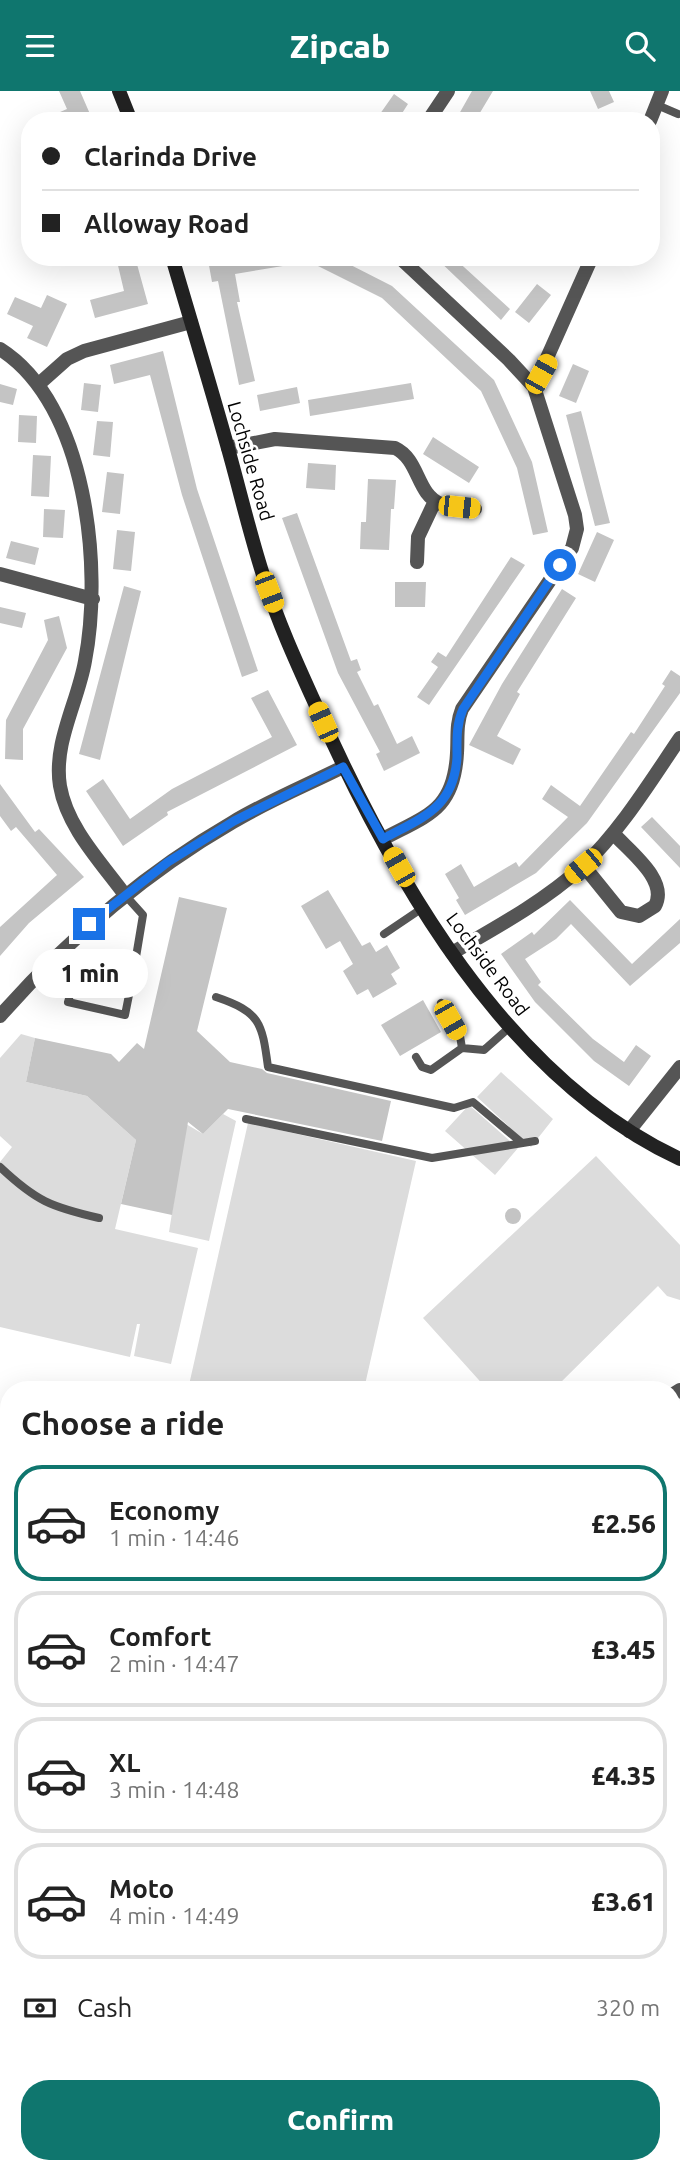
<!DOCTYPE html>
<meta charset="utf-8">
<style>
body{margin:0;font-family:Ubuntu,sans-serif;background:#f2f2f2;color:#222;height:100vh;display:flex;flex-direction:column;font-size:26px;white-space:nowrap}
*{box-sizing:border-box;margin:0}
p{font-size:23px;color:#767676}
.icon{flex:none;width:38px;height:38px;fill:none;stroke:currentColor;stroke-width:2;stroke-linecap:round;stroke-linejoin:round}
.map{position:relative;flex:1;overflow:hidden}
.sheet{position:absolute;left:0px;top:1290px;width:681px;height:793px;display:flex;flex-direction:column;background:#fff;border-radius:28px 28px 0 0;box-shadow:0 7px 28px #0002}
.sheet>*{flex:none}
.banner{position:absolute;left:21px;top:21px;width:639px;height:154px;border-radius:28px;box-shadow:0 7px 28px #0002;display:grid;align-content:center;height:154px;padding:0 21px;background:#fff}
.end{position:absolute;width:32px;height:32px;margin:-16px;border:9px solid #1a73e8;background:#fff;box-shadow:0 0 0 4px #fff}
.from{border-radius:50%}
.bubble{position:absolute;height:49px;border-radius:24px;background:#fff;box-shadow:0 7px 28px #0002;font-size:23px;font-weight:800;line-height:49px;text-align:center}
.car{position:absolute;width:21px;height:42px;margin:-21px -10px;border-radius:9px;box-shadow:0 0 5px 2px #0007;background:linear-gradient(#f5c518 24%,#345 0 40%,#f5c518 0 76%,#345 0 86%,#f5c518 0)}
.banner b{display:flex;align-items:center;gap:24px;height:66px;font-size:26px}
.banner b+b{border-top:2px solid #e0e0e0}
.banner i{width:18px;height:18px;background:#222}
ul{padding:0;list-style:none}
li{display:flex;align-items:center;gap:21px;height:116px;margin:0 14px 10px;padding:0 7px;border:4px solid #e0e0e0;border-radius:28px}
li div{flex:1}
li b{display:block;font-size:26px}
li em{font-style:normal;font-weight:800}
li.on{border-color:#0f766e}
li>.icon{width:63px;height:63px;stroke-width:1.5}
h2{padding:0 21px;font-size:32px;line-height:84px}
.pay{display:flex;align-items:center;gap:18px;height:77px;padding:0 21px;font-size:26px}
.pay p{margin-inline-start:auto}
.button{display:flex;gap:14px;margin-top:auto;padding:14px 21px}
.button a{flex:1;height:80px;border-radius:28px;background:#0f766e;color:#fff;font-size:28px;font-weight:800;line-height:80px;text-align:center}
header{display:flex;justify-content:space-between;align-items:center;height:91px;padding:0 21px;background:#0f766e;color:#fff;font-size:32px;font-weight:800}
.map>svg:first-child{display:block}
.green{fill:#dcdcdc}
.building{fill:#c4c4c4}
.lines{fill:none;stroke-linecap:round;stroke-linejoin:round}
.highway-casing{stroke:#dbdbdb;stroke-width:24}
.lane{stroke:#555;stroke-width:8}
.street{stroke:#555;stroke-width:14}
.secondary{stroke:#222;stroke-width:14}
.highway{stroke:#000;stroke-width:21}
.route{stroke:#1a73e8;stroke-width:9}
.labels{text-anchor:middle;stroke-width:7;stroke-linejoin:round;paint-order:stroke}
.street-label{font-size:19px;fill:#000;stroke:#fff}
</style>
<header><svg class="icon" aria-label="menu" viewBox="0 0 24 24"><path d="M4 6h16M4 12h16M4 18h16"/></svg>Zipcab<svg class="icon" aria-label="search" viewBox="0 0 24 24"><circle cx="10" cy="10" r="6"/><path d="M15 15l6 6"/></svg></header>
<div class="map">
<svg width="680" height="2082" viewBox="0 0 680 2082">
<rect width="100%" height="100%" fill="#fff"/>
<!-- green -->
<path class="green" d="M21,943l14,4 -9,44 61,14 49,44 -21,89 83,19 -27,116 -37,-8 6,-32h-3l-7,33 -130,-30v-165l12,-15 -12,-11v-78z
M501,981l52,47 -22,28 -54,-50z
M469,1014l49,43 -23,27 -50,-44z
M223,1023l13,7 -27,120 -40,-9 17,-108 17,10z
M248,1032l168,38 -52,228h-156l-19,-4z
M596,1065l84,89v55l-13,-4 -9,-10 -104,103h-67l-64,-71z
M9,1685v149l-8,-26z
M680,1759v84l-8,2v-84z
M9,1936v94l-9,4v-95z
M72,2074h490l5,8h-516z"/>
<!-- building -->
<path class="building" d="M59,0h21l13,30h-54l28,-12z
M472,0h21l-18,30h-5l-11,-7z
M590,0h19l5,11 -16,7z
M394,3l14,10 -11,17h-22z
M116,166h19l13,47 -53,14 -5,-18 34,-9z
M226,166h68l1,7 -60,10 5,28h-3l18,79 -16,4 -21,-104 -6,1 -4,-22z
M300,166h35l57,29 102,94 38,82 16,70 -15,3 -16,-67 -36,-77 -99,-93z
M435,166h18l57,52 -9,11z
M537,193l14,11 -22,28 -14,-11z
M47,204l20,9 -20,43 -20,-9 6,-12 -26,-12 8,-17 26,11z
M163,260l34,138 61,182 -16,6 -60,-182 -32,-120 -36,9 -4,-19z
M573,273l16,7 -13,32 -17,-7z
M84,292l17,2 -3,27 -17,-2z
M411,292l3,16 -104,17 -2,-16z
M0,293l17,5 -4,16 -13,-3z
M297,296l3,16 -40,8 -3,-16z
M581,320l29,112 -15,3 -29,-111z
M19,324l18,1 -1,27 -18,-1z
M97,330l16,1 -3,35 -17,-2z
M433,346l46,30 -10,16 -46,-29z
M33,364l18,1 -2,41 -18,-1z
M308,372l28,2 -1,25 -29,-2z
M107,381l17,2 -4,40 -18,-2z
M368,388l28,1 -2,29h-3l-2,41 -29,-1 1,-27h5z
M44,418l21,1 -2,28 -20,-1z
M297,422l54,148 6,-2 4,11 -4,2 17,34 4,-2 19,40 15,-8 8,17 -36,18 -8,-17 4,-2 -42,-79 -56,-155z
M117,439l18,2 -4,39 -18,-2z
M597,441l17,8 -19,42 -17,-8z
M11,450l28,7 -4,17 -29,-7z
M511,466l14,8 -96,140 -12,-8 21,-30 -7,-5 7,-10 8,5z
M395,491h31l-1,25h-30z
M124,495l17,5 -41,169 -21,-6z
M562,498l14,9 -59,94 3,2 -23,42 24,13 -8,16 -44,-20 33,-61z
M0,516l26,6 -4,15 -22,-5z
M59,525l8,32 -44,81v31l-18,-1 1,-39 42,-80 -4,-20z
M671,579l9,6v17l-93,130 -51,50 -71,42 -9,-15 3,-2 -14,-24 16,-10 13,23 42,-25 3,5 49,-50 -26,-18 9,-14 29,21 51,-74 3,2 31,-48 -3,-2z
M268,599l29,55 -130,67 1,3 -45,31 -37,-55 17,-12 27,40 42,-30 100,-52 -21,-39z
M0,693l35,48 4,-3 45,48 -55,46 -29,33v-29l57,-52 -41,-48 -5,4 -11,-15z
M652,726l28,29v22l-39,-41z
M328,799l34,56 8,-4 6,10 11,-7 13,23 -9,6 6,10 -24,14 -5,-9 -11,6 -14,-24 10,-7 -13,-23 -14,8 -25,-43z
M179,806l48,11 -30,123 33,31 32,7 5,4 124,28 -9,40 -154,-32 -25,25 -15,-12 -16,93 -51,-11 15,-64 -49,-44 -61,-14 9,-44 76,16 8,8 18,-19 7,6z
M570,809l62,64 48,-45v24l-50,43 -59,-62 -15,15 -31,20 16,23 -3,3 55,54 31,23 12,-17 15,11 -22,30 -35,-25 -59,-59 -34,-48 31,-22 2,3z
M423,909l18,32 -41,24 -19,-31z
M505 1125a8 8 0 1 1 16 0a8 8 0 1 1-16 0Z"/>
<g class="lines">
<defs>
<path id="highway" d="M672,1865l8,-2
M0,2053l9,-3"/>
</defs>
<!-- highway casing -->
<use href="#highway" class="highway-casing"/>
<!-- lane -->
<path class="lane" d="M657,14l21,9
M125,804l18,20 -10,60
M384,843l40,-27
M84,875l49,9 -8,40 -57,-13 6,-21z
M216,906c44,15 46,25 52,70l186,41 19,-6 49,41
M441,912l19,33 2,12
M462,957l22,2 26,-23
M416,966l6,10 9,3 31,-22
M246,1028l186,39 103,-17
M0,1076c36,34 51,40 99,51
M672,2020l5,24 -5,1
M677,2044l3,14
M602,2074l2,8"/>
<!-- street -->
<path class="street" d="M428,30l20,-30
M650,30l12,-30
M0,258c87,55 103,219 85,312 -7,41 -32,82 -25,125 7,41 40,75 65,109
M40,292l27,-24 17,-8 107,-29
M534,296l58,-130
M228,357l47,-9 120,9c25,12 21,46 46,56 10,4 23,4 34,5
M417,471l1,-25 17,-36
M0,483l93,25
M383,748c45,-24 71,-29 74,-86 1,-16 -1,-29 5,-44l110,-161 5,-19 -2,-14 -41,-128 -25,-27 -110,-103
M583,774l38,47 18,4 16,-10c14,-26 -26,-55 -42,-73
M452,862c45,-26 91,-51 130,-86 39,-37 68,-85 98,-129
M0,925c68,-77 143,-142 233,-194 35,-21 74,-37 110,-55
M629,1040l51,-64
M672,1304l8,-5
M0,1458l9,1
M672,1462l8,2
M672,1551l6,15 -6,21
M672,1677l8,-2
M0,1682l9,-189
M672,1925l8,-2"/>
<!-- secondary -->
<path class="secondary" d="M119,0l12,30
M172,166c19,65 39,130 57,195 12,43 22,87 36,129 14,44 34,87 53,129 75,168 188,368 362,449"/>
<!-- highway -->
<use href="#highway" class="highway"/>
</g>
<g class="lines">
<!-- route -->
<path class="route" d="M89,833l79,-62 66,-41 109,-54 40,72c40,-22 71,-31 74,-82 0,-17 -1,-32 6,-48l97,-144"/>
</g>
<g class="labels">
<!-- street labels -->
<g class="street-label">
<text transform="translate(251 370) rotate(74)" y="7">Lochside Road</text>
<text transform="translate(488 873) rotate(53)" y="7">Lochside Road</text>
</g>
</g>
</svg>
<i class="end from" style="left:560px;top:474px"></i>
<i class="end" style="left:89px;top:833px"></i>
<div class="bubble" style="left:32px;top:858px;width:116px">1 min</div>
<i class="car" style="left:541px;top:283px;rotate:29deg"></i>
<i class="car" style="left:459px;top:416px;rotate:96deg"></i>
<i class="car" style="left:269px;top:501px;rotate:159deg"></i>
<i class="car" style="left:323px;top:631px;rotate:336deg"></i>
<i class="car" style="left:583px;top:775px;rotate:230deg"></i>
<i class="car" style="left:399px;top:776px;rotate:330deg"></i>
<i class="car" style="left:450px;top:929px;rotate:150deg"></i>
<div class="banner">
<b><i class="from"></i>Clarinda Drive</b>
<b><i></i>Alloway Road</b>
</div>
<section class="sheet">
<h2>Choose a ride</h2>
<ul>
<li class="on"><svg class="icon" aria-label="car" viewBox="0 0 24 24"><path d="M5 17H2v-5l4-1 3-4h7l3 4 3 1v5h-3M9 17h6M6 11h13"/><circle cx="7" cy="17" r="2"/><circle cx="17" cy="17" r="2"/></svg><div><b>Economy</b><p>1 min · 14:46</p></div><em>£2.56</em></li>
<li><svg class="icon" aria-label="car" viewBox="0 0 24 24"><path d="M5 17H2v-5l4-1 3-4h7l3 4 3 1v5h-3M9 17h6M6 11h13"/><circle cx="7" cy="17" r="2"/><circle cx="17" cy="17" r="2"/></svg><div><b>Comfort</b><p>2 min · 14:47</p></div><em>£3.45</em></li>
<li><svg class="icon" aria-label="car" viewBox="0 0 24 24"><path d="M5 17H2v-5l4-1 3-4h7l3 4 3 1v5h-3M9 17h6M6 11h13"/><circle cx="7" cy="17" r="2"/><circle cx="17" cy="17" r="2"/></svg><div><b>XL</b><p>3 min · 14:48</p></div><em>£4.35</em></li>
<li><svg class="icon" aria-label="car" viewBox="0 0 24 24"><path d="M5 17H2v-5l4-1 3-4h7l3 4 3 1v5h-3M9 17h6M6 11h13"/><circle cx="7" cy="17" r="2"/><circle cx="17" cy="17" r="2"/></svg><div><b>Moto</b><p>4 min · 14:49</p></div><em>£3.61</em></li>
</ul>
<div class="pay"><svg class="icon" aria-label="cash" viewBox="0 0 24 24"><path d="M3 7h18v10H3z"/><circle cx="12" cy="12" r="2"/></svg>Cash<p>320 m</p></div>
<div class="button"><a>Confirm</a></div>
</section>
</div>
